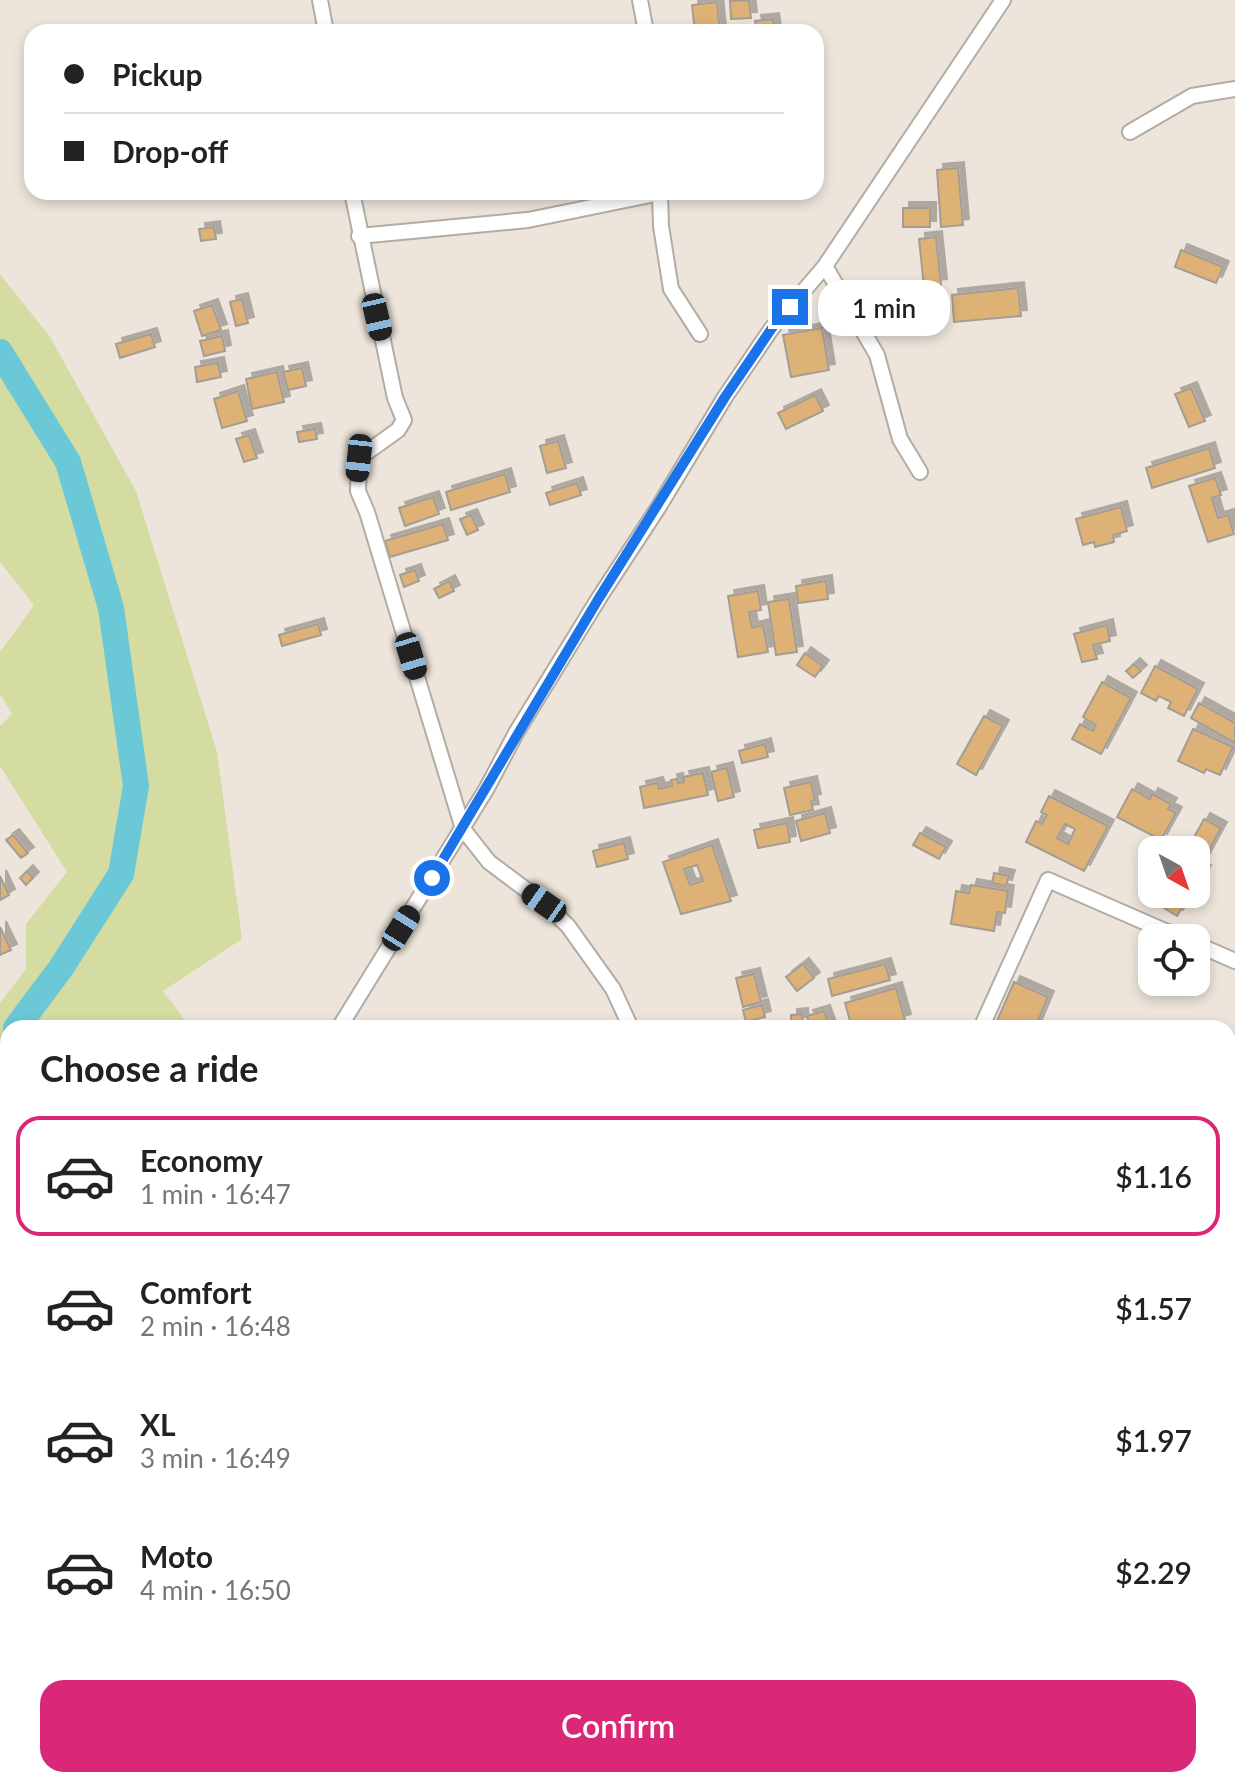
<!DOCTYPE html>
<meta charset="utf-8">
<style>
body{margin:0;font-family:Lato,sans-serif;background:#f2f2f2;color:#222;height:100vh;display:flex;flex-direction:column;font-size:30px;white-space:nowrap}
*{box-sizing:border-box;margin:0}
p{font-size:26px;color:#767676}
.icon{flex:none;width:44px;height:44px;fill:none;stroke:currentColor;stroke-width:2;stroke-linecap:round;stroke-linejoin:round}
.map{position:relative;flex:1;overflow:hidden}
.sheet{position:absolute;left:0px;top:1020px;width:1236px;height:768px;display:flex;flex-direction:column;background:#fff;border-radius:24px 24px 0 0;box-shadow:0 4px 12px #0003}
.sheet>*{flex:none}
.hud{position:absolute;left:24px;top:24px;width:800px;height:176px;border-radius:24px;box-shadow:0 4px 12px #0003;display:grid;align-content:center;height:176px;padding:0 40px;background:#fff}
.needle{width:52px;rotate:140deg}
.buttons{position:absolute;left:1138px;top:836px;display:grid;gap:16px}
.buttons a{display:grid;place-items:center;width:72px;height:72px;border-radius:16px;background:#fff;box-shadow:0 4px 12px #0003;font-size:40px}
.end{position:absolute;width:36px;height:36px;margin:-18px;border:10px solid #1a73e8;background:#fff;box-shadow:0 0 0 4px #fff}
.from{border-radius:50%}
.bubble{position:absolute;height:56px;border-radius:24px;background:#fff;box-shadow:0 4px 12px #0003;font-size:26px;font-weight:600;line-height:56px;text-align:center}
.car{position:absolute;width:24px;height:48px;margin:-24px -12px;border-radius:10px;box-shadow:0 0 6px 2px #0007;background:linear-gradient(#222 24%,#8ab4d8 0 40%,#222 0 76%,#8ab4d8 0 86%,#222 0)}
.hud b{display:flex;align-items:center;gap:28px;height:76px;font-size:30px}
.hud b+b{border-top:2px solid #e0e0e0}
.hud i{width:20px;height:20px;background:#222}
ul{padding:0;list-style:none}
li{display:flex;align-items:center;gap:24px;height:120px;margin:0 16px 12px;padding:0 24px;border:4px solid transparent;border-radius:24px}
li div{flex:1}
li b{display:block;font-size:30px}
li em{font-style:normal;font-weight:600}
li.active{border-color:#db2777}
li>.icon{width:72px;height:72px;stroke-width:1.5}
h2{padding:0 40px;font-size:36px;line-height:96px}
.primary-button{display:flex;gap:16px;margin-top:auto;padding:16px 40px}
.primary-button a{flex:1;height:92px;border-radius:24px;background:#db2777;color:#fff;font-size:32px;font-weight:600;line-height:92px;text-align:center}
.map>svg:first-child{display:block}
.green{fill:#d5dca2}
.lines{fill:none;stroke-linecap:round;stroke-linejoin:round}
.river{stroke:#6ac8d7;stroke-width:26}
.building{fill:#deb177;stroke:#a49d94;stroke-width:2;fill-rule:evenodd;filter:url(#shadow)}
.street-casing{stroke:#b3aca3;stroke-width:18}
.street{stroke:#fff;stroke-width:14}
.route{stroke:#1a73e8;stroke-width:10}
</style>
<div class="map">
<svg width="1235" height="1788" viewBox="0 0 1235 1788">
<defs>
<filter id="shadow"><feDropShadow dx="6" dy="-6" stdDeviation="0" flood-color="#0004"/></filter>
</defs>
<rect width="100%" height="100%" fill="#ede5db"/>
<!-- green -->
<path class="green" d="M0,274l50,63 86,154 81,261 25,187 -79,52 28,37h-183v181l-8,-15v-191l26,-34v-45l41,-52 -67,-106v-40l12,-12 -12,-20v-42l34,-47 -34,-43z
M712,1780h387l8,5v3h-389z"/>
<g class="lines">
<!-- river -->
<path class="river" d="M0,352l68,110 43,146 25,178 -15,88 -60,94 -45,60
M757,1780l5,8"/>
</g>
<!-- building -->
<path class="building" d="M749,0l2,18 -20,1 -1,-18z
M717,2l3,30h-25l-3,-27z
M773,19l2,13h-18l-2,-11z
M958,168l5,57 -22,2 -4,-57z
M903,208h27v19h-27z
M214,227l2,12 -15,2 -2,-12z
M936,237l5,48 -17,2 -5,-48z
M1181,250l42,17 -7,16 -41,-16z
M1018,288l3,28 -67,6 -2,-27z
M242,299l6,24 -12,3 -6,-24z
M212,305l9,25 -19,6 -8,-25z
M822,328l7,42 -38,7 -8,-42z
M151,334l4,13 -35,11 -4,-14z
M222,336l3,15 -21,5 -4,-15z
M218,363l3,14 -24,5 -2,-15z
M302,368l4,18 -18,4 -5,-18z
M277,372l7,30 -32,7 -6,-30z
M1191,388l14,33 -16,6 -14,-33z
M238,391l9,30 -25,7 -8,-29z
M815,395l8,16 -37,18 -8,-16z
M315,429l2,10 -18,3 -2,-10z
M249,435l8,23 -13,4 -8,-23z
M558,441l8,27 -19,5 -7,-27z
M1209,448l6,20 -63,20 -6,-20z
M505,474l5,18 -59,18 -5,-18z
M1215,478l6,17 -9,3 6,20 10,-3 6,19 -26,8 -19,-56z
M577,483l4,12 -31,10 -4,-12z
M433,497l6,17 -34,12 -6,-18z
M1121,507l6,24 -14,4 1,7 -19,5 -1,-5 -11,3 -7,-26z
M471,515l7,15 -11,5 -7,-16z
M443,524l5,16 -58,17 -5,-16z
M415,570l4,11 -15,6 -4,-12z
M449,581l5,10 -15,7 -5,-9z
M826,581l2,18 -30,4 -2,-17z
M758,591l3,19 -12,2 3,16 11,-3 5,27 -30,5 -10,-61z
M789,599l8,53 -21,3 -8,-53z
M318,624l3,11 -39,11 -3,-11z
M1107,625l3,16 -17,4 4,14 -15,3 -8,-28z
M805,653l18,13 -8,11 -18,-12z
M1134,664l7,7 -8,7 -7,-7z
M1155,666l43,23 -14,27 -16,-8 3,-6 -12,-6 -3,5 -15,-8z
M1102,682l29,16 -30,56 -29,-15 8,-15 13,7 3,-6 -13,-8z
M1199,703l36,20v20l-44,-25z
M984,716l19,10 -27,49 -19,-11z
M1193,729l40,18 -13,28 -14,-6 -2,4 -26,-12z
M765,744l3,13 -26,6 -3,-12z
M727,768l7,29 -16,4 -7,-29z
M703,773l5,22 -64,13 -4,-21 17,-4 2,6 13,-3 -1,-6 6,-1 1,4 6,-1 -1,-5z
M811,782l4,18 -4,1 2,9 -23,5 -6,-27z
M1132,789l18,10 2,-5 19,10 -3,5 8,4 -15,27 -44,-23z
M1049,796l59,30 -24,45 -58,-29 10,-21 6,3 5,-9 -6,-3zM1065,824l10,5 -7,15 -11,-6z
M825,813l5,20 -29,8 -5,-20z
M1204,819l17,9 -19,35 -6,-3v-10h-9z
M787,823l3,19 -32,6 -4,-18z
M920,833l26,14 -7,12 -26,-14z
M13,835l15,18 -7,5 -15,-18z
M624,843l4,16 -31,8 -4,-16z
M712,845l19,56 -50,13 -18,-52zM697,865l6,16 -13,4 -6,-16z
M1196,866l9,5 -9,14z
M27,871l6,7 -7,7 -6,-7z
M994,873l15,3 -3,10 -14,-3z
M0,876l9,19 -9,5z
M971,885l37,6 -3,22 -8,-1 -3,19 -43,-7 5,-33 13,2z
M1152,894h39l-14,22 -28,-17z
M0,927l11,23 -11,5z
M803,964l11,14 -17,13 -11,-14z
M885,964l5,16 -58,16 -4,-17z
M754,974l7,28 -18,5 -7,-29z
M1014,982l34,15 -13,31h-28l-11,-5z
M896,988l9,32 -27,8h-26l-7,-25z
M762,1005l3,12 -19,5 -3,-12z
M824,1011l6,17h-19l-4,-12z
M802,1014l1,9 -12,1v-9z
M3,1546l5,4 -8,14v-13z
M0,1596l8,7v17l-8,10z
M0,1651l8,7v29l-8,-7z
M4,1753l4,2 1,25 -5,8h-4v-29z
M122,1780h20l9,8h-21z
M407,1780h21l-8,8h-4z
M457,1780h12l4,3 -4,5h-17z
M584,1780l6,8h-18l11,-8z"/>
<g class="lines">
<defs>
<path id="street" d="M320,0l6,32
M640,0l6,32
M1130,132l62,-36 43,-7
M352,192l43,206 9,22 -6,10 -39,28 -1,33 9,21 96,317 26,33 55,41 24,23 45,63 18,39
M660,192l1,34 10,63 29,45
M359,236l169,-16 132,-27
M825,266l52,89 23,84 20,33
M1196,944l39,17
M339,1028l148,-240 29,-55 83,-135 59,-90 67,-111 47,-69 53,-62 178,-266
M981,1028l67,-148 133,58
M1228,1247l7,3
M1228,1375l7,3
M1228,1491l7,8
M0,1501l8,8
M1228,1525l7,-16
M0,1580l8,7
M0,1734l8,6
M61,1780l11,8"/>
</defs>
<!-- street casing -->
<use href="#street" class="street-casing"/>
<!-- street -->
<use href="#street" class="street"/>
</g>
<g class="lines">
<!-- route -->
<path class="route" d="M432,878l167,-280 126,-201 47,-69 18,-21"/>
</g>
</svg>
<div class="buttons">
<a><svg class="needle" viewBox="-14 -14 28 28"><path d="M0-13l5 13h-10z" fill="#e53935"/><path d="M0 13l5-13h-10z" fill="#767676"/></svg></a>
<a><svg class="icon" aria-label="locate" viewBox="0 0 24 24"><circle cx="12" cy="12" r="6"/><path d="M12 2v4M12 18v4M2 12h4M18 12h4"/></svg></a>
</div>
<i class="end from" style="left:432px;top:878px"></i>
<i class="end" style="left:790px;top:307px"></i>
<div class="bubble" style="left:818px;top:280px;width:132px">1 min</div>
<i class="car" style="left:377px;top:317px;rotate:167deg"></i>
<i class="car" style="left:359px;top:458px;rotate:186deg"></i>
<i class="car" style="left:411px;top:656px;rotate:163deg"></i>
<i class="car" style="left:544px;top:903px;rotate:305deg"></i>
<i class="car" style="left:401px;top:928px;rotate:32deg"></i>
<div class="hud">
<b><i class="from"></i>Pickup</b>
<b><i></i>Drop-off</b>
</div>
<section class="sheet">
<h2>Choose a ride</h2>
<ul>
<li class="active"><svg class="icon" aria-label="car" viewBox="0 0 24 24"><path d="M5 17H2v-5l4-1 3-4h7l3 4 3 1v5h-3M9 17h6M6 11h13"/><circle cx="7" cy="17" r="2"/><circle cx="17" cy="17" r="2"/></svg><div><b>Economy</b><p>1 min · 16:47</p></div><em>$1.16</em></li>
<li><svg class="icon" aria-label="car" viewBox="0 0 24 24"><path d="M5 17H2v-5l4-1 3-4h7l3 4 3 1v5h-3M9 17h6M6 11h13"/><circle cx="7" cy="17" r="2"/><circle cx="17" cy="17" r="2"/></svg><div><b>Comfort</b><p>2 min · 16:48</p></div><em>$1.57</em></li>
<li><svg class="icon" aria-label="car" viewBox="0 0 24 24"><path d="M5 17H2v-5l4-1 3-4h7l3 4 3 1v5h-3M9 17h6M6 11h13"/><circle cx="7" cy="17" r="2"/><circle cx="17" cy="17" r="2"/></svg><div><b>XL</b><p>3 min · 16:49</p></div><em>$1.97</em></li>
<li><svg class="icon" aria-label="car" viewBox="0 0 24 24"><path d="M5 17H2v-5l4-1 3-4h7l3 4 3 1v5h-3M9 17h6M6 11h13"/><circle cx="7" cy="17" r="2"/><circle cx="17" cy="17" r="2"/></svg><div><b>Moto</b><p>4 min · 16:50</p></div><em>$2.29</em></li>
</ul>
<div class="primary-button"><a>Confirm</a></div>
</section>
</div>
